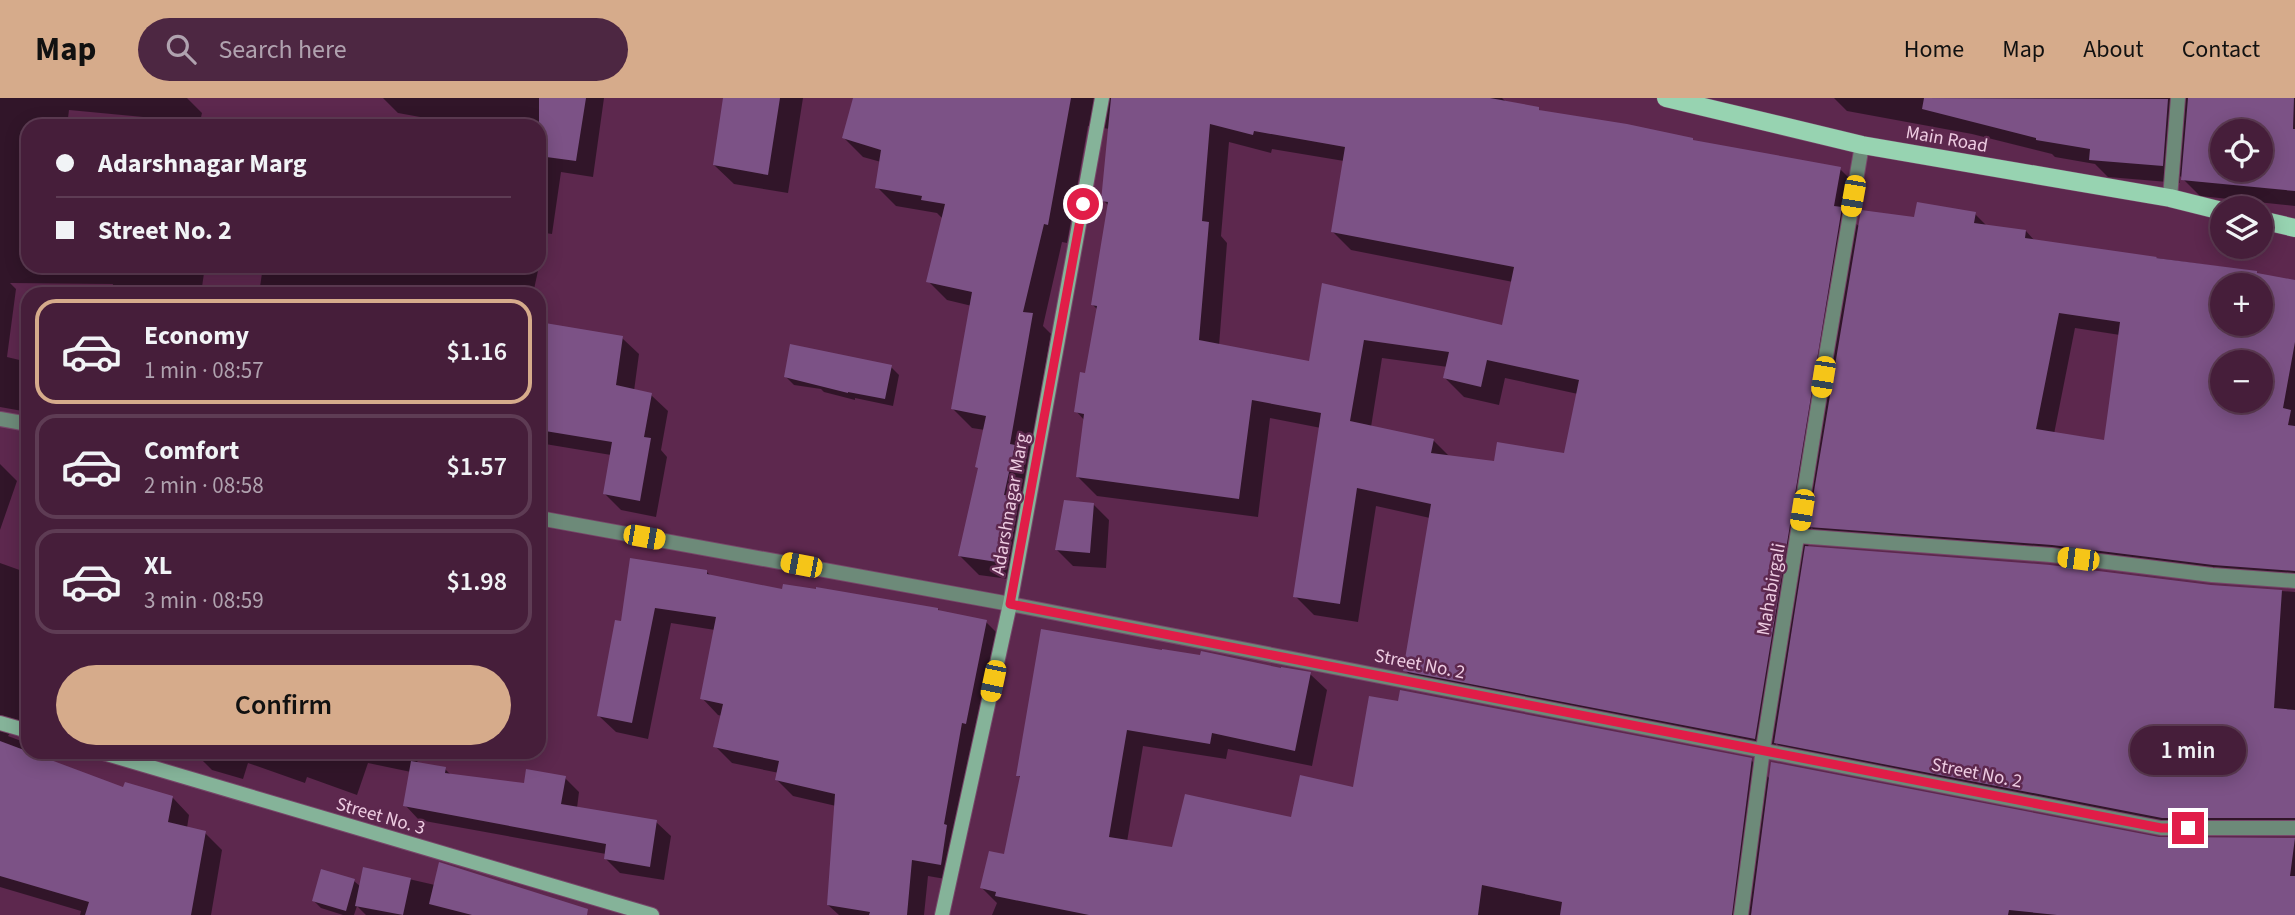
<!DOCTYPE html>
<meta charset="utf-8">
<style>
body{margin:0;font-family:"Source Sans 3",sans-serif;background:#4d2742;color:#f1f3f6;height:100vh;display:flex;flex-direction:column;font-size:26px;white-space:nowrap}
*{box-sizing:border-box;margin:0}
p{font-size:23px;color:#b0a2af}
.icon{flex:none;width:38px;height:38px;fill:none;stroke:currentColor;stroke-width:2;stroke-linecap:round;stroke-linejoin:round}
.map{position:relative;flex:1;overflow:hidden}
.panel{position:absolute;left:21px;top:189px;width:525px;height:472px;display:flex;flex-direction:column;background:#461e3a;border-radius:21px;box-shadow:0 4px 18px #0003,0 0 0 2px #5e3c54}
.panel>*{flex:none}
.banner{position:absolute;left:21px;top:21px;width:525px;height:154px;border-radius:21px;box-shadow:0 4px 18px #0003,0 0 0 2px #5e3c54;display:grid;align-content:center;height:154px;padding:0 35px;background:#461e3a}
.buttons{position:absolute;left:2210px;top:21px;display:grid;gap:14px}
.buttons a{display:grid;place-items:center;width:63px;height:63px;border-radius:50%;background:#461e3a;box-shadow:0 4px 18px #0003,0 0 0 2px #5e3c54;font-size:35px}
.end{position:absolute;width:32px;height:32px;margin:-16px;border:9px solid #e11d48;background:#fff;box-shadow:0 0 0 4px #fff}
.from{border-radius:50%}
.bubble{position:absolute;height:49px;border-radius:24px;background:#461e3a;box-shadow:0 4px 18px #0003,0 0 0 2px #5e3c54;font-size:23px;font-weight:600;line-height:49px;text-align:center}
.car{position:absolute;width:21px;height:42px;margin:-21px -10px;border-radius:9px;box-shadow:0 0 5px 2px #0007;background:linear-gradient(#f5c518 24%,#345 0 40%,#f5c518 0 76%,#345 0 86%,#f5c518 0)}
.banner b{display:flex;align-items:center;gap:24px;height:66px;font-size:26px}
.banner b+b{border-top:2px solid #5e3c54}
.banner i{width:18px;height:18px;background:#f1f3f6}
ul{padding:12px 0 0;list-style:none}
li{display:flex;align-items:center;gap:21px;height:105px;margin:0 14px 10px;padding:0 21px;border:4px solid #5e3c54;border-radius:21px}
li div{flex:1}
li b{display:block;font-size:26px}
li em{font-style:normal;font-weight:600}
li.on{border-color:#d6ab8b}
li>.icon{width:63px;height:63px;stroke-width:1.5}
.cta{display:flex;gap:14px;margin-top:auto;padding:14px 35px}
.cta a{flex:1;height:80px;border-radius:42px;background:#d6ab8b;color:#111;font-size:28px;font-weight:600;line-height:80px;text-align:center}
header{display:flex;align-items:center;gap:42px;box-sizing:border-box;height:98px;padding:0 35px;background:#d6ab8b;color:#111}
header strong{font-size:33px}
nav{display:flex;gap:38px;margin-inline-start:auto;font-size:24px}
.search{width:490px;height:63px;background:#4d2742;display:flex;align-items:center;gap:18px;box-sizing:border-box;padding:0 24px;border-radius:38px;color:#b0a2af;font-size:26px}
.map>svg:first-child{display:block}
.shadow{fill:#0007;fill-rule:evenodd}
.building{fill:#7c5286;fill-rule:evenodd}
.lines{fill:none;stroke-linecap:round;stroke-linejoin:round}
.street-casing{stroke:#774669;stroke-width:16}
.secondary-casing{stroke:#774669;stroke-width:16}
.primary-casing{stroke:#774669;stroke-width:19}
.street{stroke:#6d8a79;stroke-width:14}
.secondary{stroke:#85b399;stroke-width:14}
.primary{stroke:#97d3b1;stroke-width:18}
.route{stroke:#e11d48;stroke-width:9}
.labels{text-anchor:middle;stroke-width:5;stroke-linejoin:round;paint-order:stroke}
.street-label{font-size:19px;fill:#eecce2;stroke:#5d284e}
</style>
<header>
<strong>Map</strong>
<div class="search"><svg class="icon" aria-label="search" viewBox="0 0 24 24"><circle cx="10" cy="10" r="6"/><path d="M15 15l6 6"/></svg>Search here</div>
<nav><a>Home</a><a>Map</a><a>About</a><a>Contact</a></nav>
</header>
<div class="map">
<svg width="2295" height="817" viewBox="0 0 2295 817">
<rect width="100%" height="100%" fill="#5d284e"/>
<!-- shadow -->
<path class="shadow" d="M0,0h187l15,15 -3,13h-57l1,-9 -74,-7 -2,16h-39v140h177l-4,28h-90l2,-10 -103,-1 6,6 -9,68 21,5v50l-28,-5z
M383,0h221l-11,79 -32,-5 -9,62 -7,-1 -6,31v-138h-98l1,-5 -44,-8z
M725,0h78l-15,95 -54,-9 -20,-19z
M855,0h647l5,5 31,6 4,3 298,57 19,19 -6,33 7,6 115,-13 13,13 38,4 9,10 221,31 3,3 36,6v305l-225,-25 -243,-18 -16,-16 -3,21 403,38 84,6v242h-115l-388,-75 -16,-16 -2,14 -350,-68 -19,-19 25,-152 -54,-12 -18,116 -44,-7 -19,-19 26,-168 -51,-10 -12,99 -161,-21 -19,-19 7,-56 -9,-10 10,-36 12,-65 -5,-5 16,-99 -6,-6 7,-71 -22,-3 -21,117 -5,-1 -19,84 8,8 -22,127 4,5 -17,114 -37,-5 -19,-19 19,-87 6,-39 -13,-2 -19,-19 19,-103 -25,-6 -19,-19 15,-62 -6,-6 -41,-7 -19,-19 4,-25 -18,-5 -19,-19zM1229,44l42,11 1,-4 72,12 -12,70 19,19 162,32 -10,45 -180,-42 -13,78 -91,-17 8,-103 -6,-7zM2222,187h39v39h-39zM2075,230l45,7 -15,107 -51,-8zM1382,260l66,9 -3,11 19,19 35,8 6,-27 73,16 -12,61 -70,8 -46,-6 -17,-17 -62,-13zM2222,264h39v39h-39z
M1834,0h461v108l-95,-10 -20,-20v7l-72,-6 -13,-13 -40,-7 -3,-3 -80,-20 -125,-23zM2222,33h39v39h-39z
M263,168h276l-6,28h-274z
M539,226l83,14 17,16 -5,37 17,4 17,16 -7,39 6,7 -11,60 -35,-7 -17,-17 7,-38 -72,-12z
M891,269l8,8 -6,31 -38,-8v2l-31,-8 -3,-3 -27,-4 -8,-8z
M0,366l17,17 -17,49z
M1093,406l16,16 -3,48 -33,-2 -16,-16z
M0,465l28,10v159l-7,-2 -11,3 -2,3 16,6 4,4v6h7l5,6 84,31 49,9 16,17 -2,13 18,5 17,17 -11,65h-131l1,-4 -81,-24z
M707,474l5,5 71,14 155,18 2,3 46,10 17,17 -46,242 -29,-5 -4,39h-85l-11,-10 8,-99 -43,-10 -16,-16 2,-7 -47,-10 -17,-17 7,-30 -4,-1 -16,-17 13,-68 -44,-7 -23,116 -32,-7 -17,-16 24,-93z
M1163,554l147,22 17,16 -15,76 -84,-17 -2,10 -83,-13 -16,96 46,7 119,-30 63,-30 396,-29 19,19 389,60 136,-1v77h-1303l5,-12 -15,-15 23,-32 16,-78 -3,-3z
M419,654l-2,12 28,5 7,7 73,9 40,-7 14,14 -2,16 79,14 15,14 -7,44 -44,-7 -14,-14v-5l-187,-34 -14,-15 6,-33 -43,-9 -11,32 -50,-18 -2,6 -57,-20 -5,16 -31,-9 -17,-17z
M365,771l70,16 136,20 10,10h-215l-9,-9 -3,9h-11l-22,-7 -7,-7 40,-20 7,6z"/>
<!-- building -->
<path class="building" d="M539,0h47l-10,63 -37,-5z
M723,0h57l-12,77 -55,-10z
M853,0h218l-23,127 -4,-1 -21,88 10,1 -23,131 5,1 -11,50 9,1 -10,51h-4l-2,15 -39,-6 20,-88 -3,-1 11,-51 -35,-7 21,-117 -46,-10 19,-78 -24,-4 1,-4 -47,-8 6,-38 -39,-12z
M1111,0h379l49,9v3l88,14 66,14v2l148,27 -7,39 8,1 -87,532 -352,-68 28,-167 -74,-16 -17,116 -47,-7 28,-184 -69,-13 -13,99 -163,-22 8,-63 -10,-2 6,-40 5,1 12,-67 -6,-1 17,-103 -7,-1zM1210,26l43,11 1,-4 91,16 -14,85 183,35 -12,58 -180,-42 -13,78 -110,-21 10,-118 -7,-1zM1364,242l85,12 -6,26 38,9 6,-27 92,20 -15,73 -67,-11 -3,19 -63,-8 3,-14 -84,-18z
M1924,0l244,1 -5,67 -74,-6 1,-11 -54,-9v-2l-114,-29z
M2188,0h106l-1,31h2v62l-114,-11zM2222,33h39v39h-39z
M1917,104l59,10 -2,11 52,7 -1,8 132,19 -1,1 101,13v2l38,7v62l-12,66 8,2 -3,15 7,1v145l-82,-6 -161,-20 -244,-18 53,-317 53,7zM2222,187h39v39h-39zM2059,215l61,9 -16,118 -68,-11zM2222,264h39v39h-39z
M539,224l84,14 -7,49 36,8 -8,44 7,1 -11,63 -37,-7 9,-52 -73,-12z
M790,246l102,21 -7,34 -37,-7v1l-64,-16z
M1064,402l30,3 -4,50 -35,-3z
M1805,448l245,19 161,20 71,5 -8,118 21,2v108h-133l-388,-75z
M630,460l77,12v4l75,15 1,-5 33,5v-2l122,21v2l49,10 -21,104 -4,-1 -18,101 3,1 -6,40 -29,-5 -5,55h-38l1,-3 -43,-7 8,-111 -60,-14 4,-19 -66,-14 10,-43 -23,-5 16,-82 -61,-9 -23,115 -35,-7 18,-96 6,1z
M1041,531l121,21v-1l38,6 1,-4 80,17v-1l30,5 -16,79 -83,-18 -2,11 -83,-14 -18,107 63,10 13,-53 106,23 9,-42 53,12 16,-91 29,5 2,-11 352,68 -20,157h-172l2,-13 -80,-17 -4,30h-389l-94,-19 1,-4 -16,-4 9,-37 15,3 16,-78h-4z
M0,643l123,46 2,-5 48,14 -5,26 38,9 -15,84h-106l4,-13 -89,-26z
M411,663l35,6 -1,6 79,10 2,-14 40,7 -5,28 96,16 -7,47 -46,-8 2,-15 -203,-38z
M1771,664l388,75 136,1 -5,38h5v39h-238l-48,-5 -1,5h-257z
M439,764l149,47 -1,6h-115l-43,-11z
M363,769l48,11 -8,37 -48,-9z
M321,771l34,10 -9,32 -34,-10z"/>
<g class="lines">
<defs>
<path id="street" d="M2170,100l8,-100
M0,321l28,5
M539,420l471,86 1151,224h134
M1798,438l253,19 161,20 83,6
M1741,817l22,-166 64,-399 35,-205"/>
<path id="secondary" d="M0,625l28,8
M100,654l552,163
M942,817l68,-311 92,-506"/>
<path id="primary" d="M1666,0l196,47 308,53 52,13
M2261,122l34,8"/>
</defs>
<!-- street casing -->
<use href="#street" class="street-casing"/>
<!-- secondary casing -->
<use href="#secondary" class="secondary-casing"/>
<!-- primary casing -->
<use href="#primary" class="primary-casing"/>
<!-- street -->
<use href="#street" class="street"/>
<!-- secondary -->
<use href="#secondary" class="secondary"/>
<!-- primary -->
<use href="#primary" class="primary"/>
</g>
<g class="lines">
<!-- route -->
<path class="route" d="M1083,106l-73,400 1151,224h27"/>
</g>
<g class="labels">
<!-- street labels -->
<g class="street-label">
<text transform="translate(1947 40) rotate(10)" y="7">Main Road</text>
<text transform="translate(1009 406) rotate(-80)" y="7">Adarshnagar Marg</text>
<text transform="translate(1770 491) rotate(-80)" y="7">Mahabirgali</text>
<text transform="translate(1420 565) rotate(11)" y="7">Street No. 2</text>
<text transform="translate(1977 674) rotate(11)" y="7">Street No. 2</text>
<text transform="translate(381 717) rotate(16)" y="7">Street No. 3</text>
</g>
</g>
</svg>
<div class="buttons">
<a><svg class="icon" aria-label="locate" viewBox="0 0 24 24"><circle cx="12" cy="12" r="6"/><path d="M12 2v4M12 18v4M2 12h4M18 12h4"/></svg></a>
<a><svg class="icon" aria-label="layers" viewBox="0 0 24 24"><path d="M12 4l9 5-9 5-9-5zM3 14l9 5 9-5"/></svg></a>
<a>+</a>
<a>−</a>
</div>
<i class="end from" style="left:1083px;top:106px"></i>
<i class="end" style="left:2188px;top:730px"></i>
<div class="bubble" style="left:2130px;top:628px;width:116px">1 min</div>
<i class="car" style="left:1853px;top:98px;rotate:190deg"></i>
<i class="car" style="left:1823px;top:279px;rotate:189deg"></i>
<i class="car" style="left:1802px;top:412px;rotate:189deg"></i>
<i class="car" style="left:644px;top:439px;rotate:100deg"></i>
<i class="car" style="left:2078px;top:461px;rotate:277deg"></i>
<i class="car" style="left:801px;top:467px;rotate:281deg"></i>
<i class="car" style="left:993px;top:583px;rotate:192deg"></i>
<div class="banner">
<b><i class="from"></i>Adarshnagar Marg</b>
<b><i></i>Street No. 2</b>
</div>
<section class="panel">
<ul>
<li class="on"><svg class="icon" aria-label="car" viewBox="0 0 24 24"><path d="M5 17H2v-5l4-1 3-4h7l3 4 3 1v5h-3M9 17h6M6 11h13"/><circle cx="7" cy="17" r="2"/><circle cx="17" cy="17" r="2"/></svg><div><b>Economy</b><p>1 min · 08:57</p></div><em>$1.16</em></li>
<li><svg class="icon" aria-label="car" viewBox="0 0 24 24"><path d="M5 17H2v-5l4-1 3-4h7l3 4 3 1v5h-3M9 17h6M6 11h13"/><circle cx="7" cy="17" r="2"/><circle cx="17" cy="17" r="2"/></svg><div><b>Comfort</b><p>2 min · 08:58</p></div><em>$1.57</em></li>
<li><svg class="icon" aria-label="car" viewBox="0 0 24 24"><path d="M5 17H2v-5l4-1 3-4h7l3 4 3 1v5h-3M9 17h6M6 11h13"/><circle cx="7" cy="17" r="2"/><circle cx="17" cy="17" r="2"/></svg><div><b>XL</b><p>3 min · 08:59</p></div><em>$1.98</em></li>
</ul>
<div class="cta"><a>Confirm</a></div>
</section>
</div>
